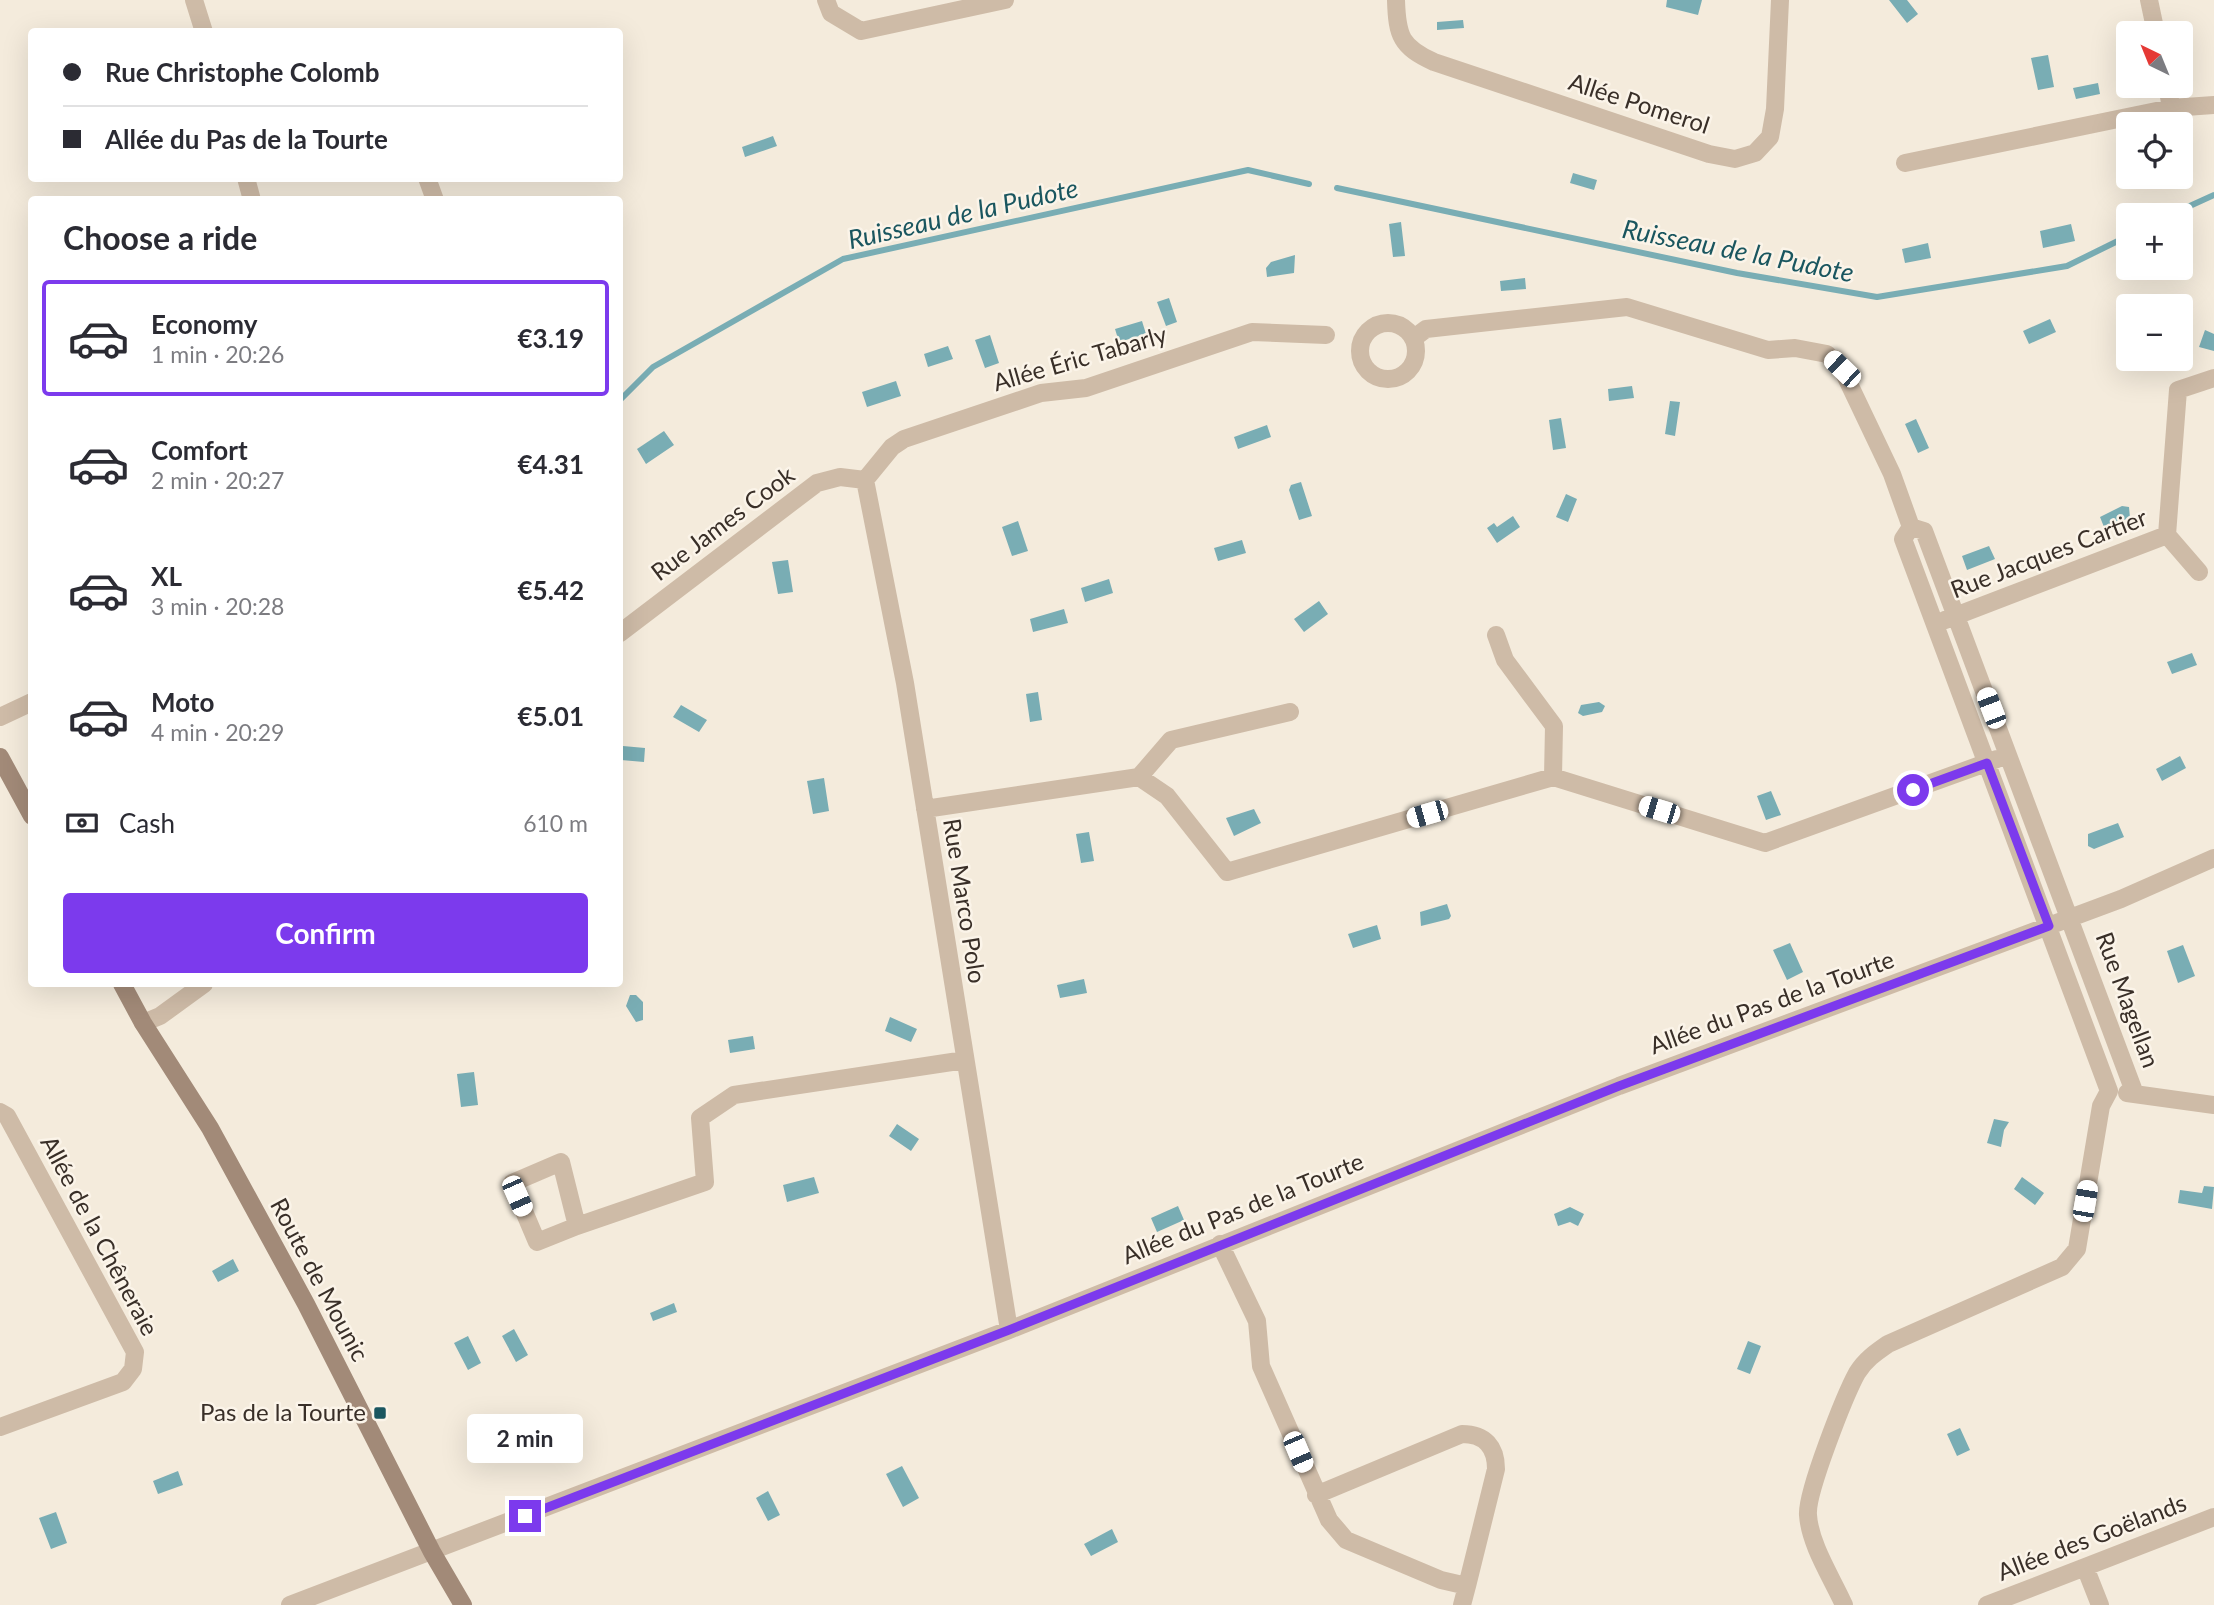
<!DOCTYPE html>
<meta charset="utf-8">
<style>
body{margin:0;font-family:Lato,sans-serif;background:#f7f7f7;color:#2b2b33;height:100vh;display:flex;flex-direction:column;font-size:26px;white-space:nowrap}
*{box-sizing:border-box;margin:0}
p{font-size:23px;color:#7c7c81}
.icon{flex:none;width:38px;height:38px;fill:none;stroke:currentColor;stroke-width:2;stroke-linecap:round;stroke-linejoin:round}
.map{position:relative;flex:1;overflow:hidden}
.sheet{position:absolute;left:28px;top:196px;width:595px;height:791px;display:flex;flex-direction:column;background:#fff;border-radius:7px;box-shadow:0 7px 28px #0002}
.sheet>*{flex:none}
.banner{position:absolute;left:28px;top:28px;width:595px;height:154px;border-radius:7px;box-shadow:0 7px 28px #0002;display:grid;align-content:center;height:154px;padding:0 35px;background:#fff}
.needle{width:46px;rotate:317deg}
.tools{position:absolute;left:2116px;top:21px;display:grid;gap:14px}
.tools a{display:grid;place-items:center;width:77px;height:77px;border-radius:7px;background:#fff;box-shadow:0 7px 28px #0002;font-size:35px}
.end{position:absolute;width:32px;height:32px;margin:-16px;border:9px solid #7c3aed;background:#fff;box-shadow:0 0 0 4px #fff}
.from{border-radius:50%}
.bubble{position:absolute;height:49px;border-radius:7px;background:#fff;box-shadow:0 7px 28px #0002;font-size:23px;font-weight:700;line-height:49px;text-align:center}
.car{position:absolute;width:21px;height:42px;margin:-21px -10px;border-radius:9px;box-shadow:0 0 5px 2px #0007;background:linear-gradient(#fff 24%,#345 0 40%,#fff 0 76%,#345 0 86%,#fff 0)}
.banner b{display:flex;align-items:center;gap:24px;height:66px;font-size:26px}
.banner b+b{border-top:2px solid #e1e1e2}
.banner i{width:18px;height:18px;background:#2b2b33}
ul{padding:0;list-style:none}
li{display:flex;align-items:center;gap:21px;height:116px;margin:0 14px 10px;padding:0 21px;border:4px solid transparent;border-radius:7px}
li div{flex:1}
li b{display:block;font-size:26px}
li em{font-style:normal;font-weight:700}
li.active{border-color:#7c3aed}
li>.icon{width:63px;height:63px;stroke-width:1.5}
h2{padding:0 35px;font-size:32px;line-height:84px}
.pay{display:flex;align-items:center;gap:18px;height:77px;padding:0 35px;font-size:26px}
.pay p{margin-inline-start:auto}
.action{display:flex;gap:14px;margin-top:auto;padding:14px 35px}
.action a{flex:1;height:80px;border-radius:7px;background:#7c3aed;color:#fff;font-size:28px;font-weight:700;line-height:80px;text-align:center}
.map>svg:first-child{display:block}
.water{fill:#79adb4}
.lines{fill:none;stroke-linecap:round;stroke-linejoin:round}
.stream{stroke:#79adb4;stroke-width:6}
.minor{stroke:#cebba7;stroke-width:18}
.secondary{stroke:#a28a78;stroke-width:18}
.route{stroke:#7c3aed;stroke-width:9}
.poi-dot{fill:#1a565f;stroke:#fbf4e9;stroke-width:2.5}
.labels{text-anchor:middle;stroke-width:5;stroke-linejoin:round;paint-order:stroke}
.street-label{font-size:24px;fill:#392f28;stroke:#fbf4e9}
.poi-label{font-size:24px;fill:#392f28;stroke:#fbf4e9;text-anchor:end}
.water-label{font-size:26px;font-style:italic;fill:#1a565f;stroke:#fbf4e9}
</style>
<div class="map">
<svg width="2214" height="1605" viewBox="0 0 2214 1605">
<rect width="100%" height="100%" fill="#f4ebdc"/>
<!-- water -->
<path class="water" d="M1667,0h35l-4,15 -32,-8z
M1889,0h18l11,14 -11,9z
M1463,20l1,8 -27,2v-8z
M2048,55l6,32 -16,3 -7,-32z
M2098,83l2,11 -24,5 -3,-11z
M773,136l4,10 -32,11 -3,-10z
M1573,173l24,7 -3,10 -24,-7z
M1401,222l4,34 -12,1 -4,-33z
M2071,224l4,17 -32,7 -3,-17z
M1928,243l3,15 -26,5 -3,-14z
M1295,255l-1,18 -27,4 -1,-9 5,-6z
M1525,278l1,11 -25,2 -1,-10z
M1169,298l8,24 -11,4 -9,-24z
M2050,319l6,13 -27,12 -6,-13z
M1142,321l4,13 -27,8 -4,-13z
M2205,330l9,4v17l-15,-4z
M990,335l9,28 -14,5 -10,-28z
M948,346l5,13 -25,8 -4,-13z
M896,381l5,15 -34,11 -5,-15z
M1632,386l2,12 -25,3 -1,-12z
M1670,401l10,1 -5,34 -10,-2z
M1561,418l5,30 -13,2 -4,-30z
M1916,419l13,29 -11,5 -13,-29z
M1267,425l4,12 -33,12 -4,-12z
M664,431l10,14 -28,19 -9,-15z
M1301,482l11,34 -13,4 -10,-30 2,-5z
M1566,494l11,5 -9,23 -12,-5z
M2122,506l7,1 1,11 -26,9 -4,-10z
M1513,516l7,11 -23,16 -10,-15 7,-5 3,4z
M1018,521l10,30 -16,5 -10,-29z
M1242,540l4,13 -28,8 -4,-13z
M1989,546l6,13 -28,11 -5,-14z
M788,560l5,32 -15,2 -6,-32z
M1109,579l4,14 -28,9 -4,-14z
M1319,601l9,13 -24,18 -10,-13z
M1064,609l4,14 -35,9 -3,-13z
M2192,653l5,12 -25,9 -5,-12z
M1038,692l4,28 -12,2 -4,-28z
M1599,702l6,4 -3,6 -19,4 -5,-3 3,-8z
M681,705l26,15 -8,12 -26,-15z
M623,746l22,2 -1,14 -23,-2z
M2180,756l6,12 -24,13 -6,-12z
M824,778l5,33 -16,3 -6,-33z
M1771,791l10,24 -15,5 -9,-24z
M1254,809l7,14 -27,13 -8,-18z
M2118,823l6,14 -30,12 -6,-3v-12z
M1089,832l5,29 -13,2 -5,-29z
M1447,904l4,12 -2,3 -28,7 -1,-14z
M1377,925l4,14 -28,9 -5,-14z
M1790,943l13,29 -16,8 -14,-30z
M2183,945l12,31 -17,7 -11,-32z
M1084,979l3,14 -27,5 -3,-13z
M630,995h6l7,7v18l-7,2 -10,-16z
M890,1017l27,12 -6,13 -26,-11z
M753,1036l2,13 -25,4 -2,-13z
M474,1072l4,33 -17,2 -4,-33z
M1994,1119l15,3 -5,8 -3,17 -14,-4z
M897,1124l22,15 -8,12 -22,-15z
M814,1177l5,16 -32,9 -4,-17z
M2022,1177l22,16 -9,12 -21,-16z
M2204,1186l10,1 -2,22 -34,-6 2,-13 22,3z
M1178,1206l6,14 -27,12 -6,-14z
M1570,1207l14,7 -6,12 -8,-4 -12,4 -4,-12z
M233,1259l6,12 -21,11 -6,-11z
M674,1303l3,9 -24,9 -3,-8z
M514,1329l14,26 -12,7 -14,-26z
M468,1336l13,27 -13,7 -14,-27z
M1748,1341l13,5 -11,28 -13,-5z
M1960,1428l10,22 -13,6 -10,-22z
M902,1466l17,32 -16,9 -17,-33z
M178,1471l5,14 -25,9 -5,-13z
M768,1491l12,24 -12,6 -12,-23z
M56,1512l11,31 -16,6 -12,-31z
M1112,1529l6,13 -27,14 -7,-12z"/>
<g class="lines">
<!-- stream -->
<path class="stream" d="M1337,188l400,85 140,24 190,-31 61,-30
M2170,215l44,-20
M620,400l33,-33 190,-108 405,-89 61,14"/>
<!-- minor -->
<path class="minor" d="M194,0l10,32
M826,0l5,13 30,18 144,-31
M1396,0c1,36 5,47 38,62l275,92 26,5 20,-6 15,-16 5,-28 5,-109
M2149,0l7,33
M2171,108l43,-3
M1905,163l266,-55 -4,-22
M246,178l6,22
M427,178l8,22
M1360 351a28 28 0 1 1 56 0a28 28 0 1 1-56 0Z
M1414,338l12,-9 201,-22 141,43 27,-2 32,6 15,15 50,105 19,53
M865,480l40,203 104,647
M865,480l27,-33 12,-8 137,-46 45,-5 166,-56 74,3
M2167,535l32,37
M1945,620l222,-85 11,-145 36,-12
M620,633l197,-150 23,-6 25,3
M1496,635l9,25 49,66 -1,51
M0,717l32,-15
M1139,777l32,-37 119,-28
M925,809l214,-32 28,19 60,76 326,-95 212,66 232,-84
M143,1023l17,-7 44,-32
M2109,1091l-206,-552 8,-12 13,4 211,563
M2127,1093l87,12
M0,1112l7,4 128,236 -2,17 -10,13 -123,45
M577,1226l-40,16 -25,-59 49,-21 16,64 128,-44 -5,-64 34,-23 231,-35
M1220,1244l37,77 4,45 68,154 17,20 95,40 26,6 29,-117c0,-22 -11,-35 -34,-35l-146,61
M2085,1567l15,38
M290,1605l719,-275 610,-244 502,-187 93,-41
M1462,1605l5,-19
M1844,1605c-12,-27 -34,-60 -36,-90 -2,-22 37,-120 49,-142 8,-13 18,-20 31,-29l174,-77 15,-18 24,-143 8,-15
M1987,1605l227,-88"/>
<!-- secondary -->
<path class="secondary" d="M0,757l32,59
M122,984l21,39 67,105 96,176 126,248 31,53"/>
</g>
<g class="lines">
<!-- route -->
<path class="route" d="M525,1516l484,-186 610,-244 430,-160 -62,-163 -74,27"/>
</g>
<!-- markers -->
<rect class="poi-dot" x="373" y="1406" width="14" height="14" rx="3.5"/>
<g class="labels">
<!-- street labels -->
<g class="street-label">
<text transform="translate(1639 104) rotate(18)" y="8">Allée Pomerol</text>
<text transform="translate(1080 359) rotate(-16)" y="8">Allée Éric Tabarly</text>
<text transform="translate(723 524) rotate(-37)" y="8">Rue James Cook</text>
<text transform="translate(2049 554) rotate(-21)" y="8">Rue Jacques Cartier</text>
<text transform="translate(964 901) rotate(81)" y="8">Rue Marco Polo</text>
<text transform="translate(2127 1000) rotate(70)" y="8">Rue Magellan</text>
<text transform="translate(1772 1003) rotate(-20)" y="8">Allée du Pas de la Tourte</text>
<text transform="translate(1243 1209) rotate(-22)" y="8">Allée du Pas de la Tourte</text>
<text transform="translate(99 1236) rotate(62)" y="8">Allée de la Chêneraie</text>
<text transform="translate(319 1280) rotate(62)" y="8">Route de Mounic</text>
<text transform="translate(2092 1538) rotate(-21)" y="8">Allée des Goëlands</text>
</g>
<!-- poi labels -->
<g class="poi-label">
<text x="366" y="1421">Pas de la Tourte</text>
</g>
<!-- water labels -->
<g class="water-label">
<text transform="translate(963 214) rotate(-13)" y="9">Ruisseau de la Pudote</text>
<text transform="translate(1738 251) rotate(11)" y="9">Ruisseau de la Pudote</text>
</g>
</g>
</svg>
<div class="tools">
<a><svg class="needle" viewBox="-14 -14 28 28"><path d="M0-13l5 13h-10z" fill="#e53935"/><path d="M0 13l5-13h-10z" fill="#7c7c81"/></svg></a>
<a><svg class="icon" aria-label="locate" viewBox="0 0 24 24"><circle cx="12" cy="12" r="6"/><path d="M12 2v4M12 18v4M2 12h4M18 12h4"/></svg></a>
<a>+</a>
<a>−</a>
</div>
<i class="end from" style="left:1913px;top:790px"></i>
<i class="end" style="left:525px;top:1516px"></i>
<div class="bubble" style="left:467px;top:1414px;width:116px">2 min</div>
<i class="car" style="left:1842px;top:369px;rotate:314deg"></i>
<i class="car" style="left:1991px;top:708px;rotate:339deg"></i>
<i class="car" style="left:1659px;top:810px;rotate:287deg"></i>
<i class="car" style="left:1427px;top:814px;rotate:254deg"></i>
<i class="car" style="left:517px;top:1196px;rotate:156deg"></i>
<i class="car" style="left:2085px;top:1201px;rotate:10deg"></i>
<i class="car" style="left:1298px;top:1452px;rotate:157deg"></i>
<div class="banner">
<b><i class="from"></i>Rue Christophe Colomb</b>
<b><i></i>Allée du Pas de la Tourte</b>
</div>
<section class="sheet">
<h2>Choose a ride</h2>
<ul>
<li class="active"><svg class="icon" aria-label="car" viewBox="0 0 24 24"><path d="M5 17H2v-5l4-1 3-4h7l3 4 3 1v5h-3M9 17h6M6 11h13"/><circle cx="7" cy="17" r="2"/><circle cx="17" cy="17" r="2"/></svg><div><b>Economy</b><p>1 min · 20:26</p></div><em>€3.19</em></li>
<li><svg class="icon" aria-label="car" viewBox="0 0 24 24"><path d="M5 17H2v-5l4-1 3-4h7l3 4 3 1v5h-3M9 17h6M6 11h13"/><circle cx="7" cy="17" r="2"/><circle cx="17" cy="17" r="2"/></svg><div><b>Comfort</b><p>2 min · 20:27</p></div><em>€4.31</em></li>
<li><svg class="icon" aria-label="car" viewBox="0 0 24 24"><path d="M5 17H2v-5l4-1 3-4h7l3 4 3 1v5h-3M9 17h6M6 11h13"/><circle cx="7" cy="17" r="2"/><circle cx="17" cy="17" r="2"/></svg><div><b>XL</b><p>3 min · 20:28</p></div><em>€5.42</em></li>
<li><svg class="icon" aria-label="car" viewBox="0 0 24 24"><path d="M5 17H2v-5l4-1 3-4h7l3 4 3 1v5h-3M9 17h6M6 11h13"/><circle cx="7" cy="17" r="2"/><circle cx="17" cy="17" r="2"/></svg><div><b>Moto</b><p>4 min · 20:29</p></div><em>€5.01</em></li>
</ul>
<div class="pay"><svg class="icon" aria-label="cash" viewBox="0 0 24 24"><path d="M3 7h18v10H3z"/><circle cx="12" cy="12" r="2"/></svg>Cash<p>610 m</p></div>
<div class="action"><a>Confirm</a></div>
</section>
</div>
